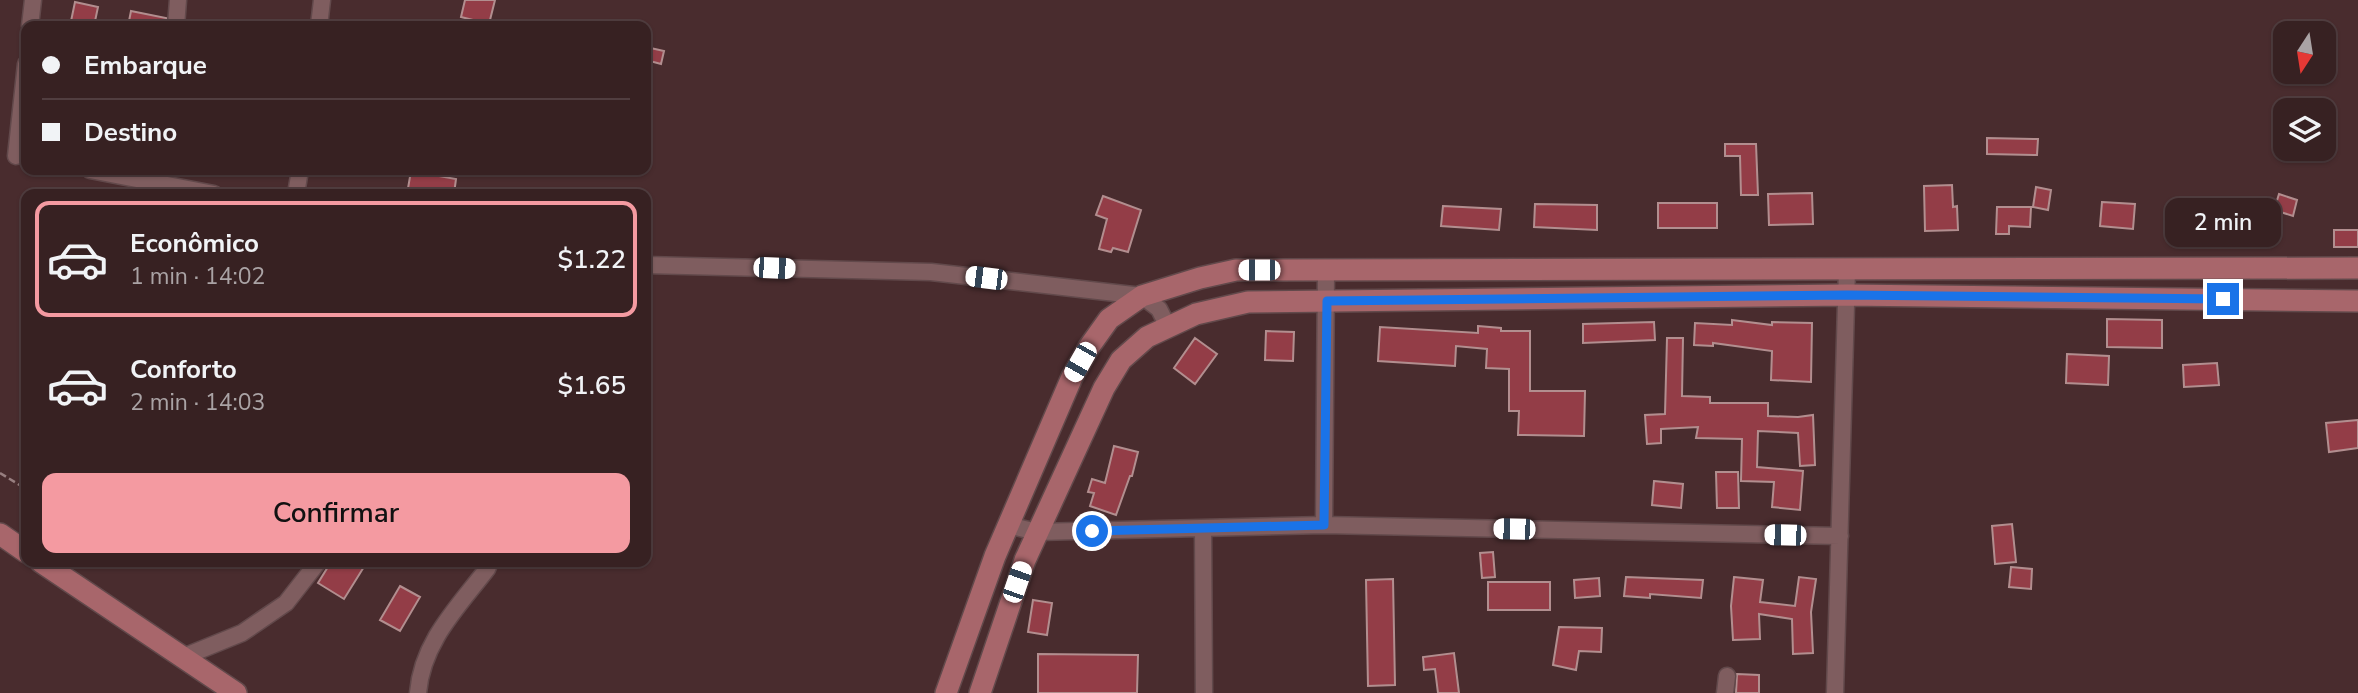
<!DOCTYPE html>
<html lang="pt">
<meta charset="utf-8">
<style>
body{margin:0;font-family:"Nunito Sans",sans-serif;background:#3e292a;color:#f1f3f6;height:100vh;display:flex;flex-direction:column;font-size:26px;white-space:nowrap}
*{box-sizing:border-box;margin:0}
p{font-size:23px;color:#aaa3a5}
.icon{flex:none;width:38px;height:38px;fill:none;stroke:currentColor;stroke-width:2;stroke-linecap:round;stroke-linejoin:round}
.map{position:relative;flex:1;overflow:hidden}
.drawer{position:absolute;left:21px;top:189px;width:630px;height:378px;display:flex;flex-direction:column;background:#372122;border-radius:14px;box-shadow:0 2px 5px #0004,0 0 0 2px #513e40}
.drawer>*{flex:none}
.top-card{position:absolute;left:21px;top:21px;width:630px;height:154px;border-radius:14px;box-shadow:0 2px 5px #0004,0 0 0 2px #513e40;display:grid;align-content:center;height:154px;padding:0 21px;background:#372122}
.needle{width:46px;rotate:192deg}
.controls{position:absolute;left:2273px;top:21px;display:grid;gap:14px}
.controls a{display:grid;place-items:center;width:63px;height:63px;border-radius:14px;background:#372122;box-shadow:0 2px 5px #0004,0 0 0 2px #513e40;font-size:35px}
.end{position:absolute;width:32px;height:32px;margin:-16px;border:9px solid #1a73e8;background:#fff;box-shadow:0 0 0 4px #fff}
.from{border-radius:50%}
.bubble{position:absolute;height:49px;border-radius:14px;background:#372122;box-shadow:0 2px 5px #0004,0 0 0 2px #513e40;font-size:23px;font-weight:600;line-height:49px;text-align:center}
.car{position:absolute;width:21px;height:42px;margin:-21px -10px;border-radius:9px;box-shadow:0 0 5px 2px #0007;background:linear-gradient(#fff 24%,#345 0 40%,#fff 0 76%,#345 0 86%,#fff 0)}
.top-card b{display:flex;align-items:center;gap:24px;height:66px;font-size:26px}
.top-card b+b{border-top:2px solid #513e40}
.top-card i{width:18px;height:18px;background:#f1f3f6}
ul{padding:12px 0 0;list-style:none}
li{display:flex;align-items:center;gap:21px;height:116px;margin:0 14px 10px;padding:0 7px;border:4px solid transparent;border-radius:14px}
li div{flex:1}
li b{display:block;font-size:26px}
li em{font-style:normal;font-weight:600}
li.on{border-color:#f49aa1}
li>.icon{width:63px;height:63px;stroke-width:1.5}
.cta{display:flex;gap:14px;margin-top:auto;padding:14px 21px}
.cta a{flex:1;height:80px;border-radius:14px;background:#f49aa1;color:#111;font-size:28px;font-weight:600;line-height:80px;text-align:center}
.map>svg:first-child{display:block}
.building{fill:#933d47;stroke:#b28e8f;stroke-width:2}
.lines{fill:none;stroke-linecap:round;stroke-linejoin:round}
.minor-casing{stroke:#62494b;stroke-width:19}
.major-casing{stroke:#62494b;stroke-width:24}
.path{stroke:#987f80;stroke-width:2.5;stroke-dasharray:7 3.5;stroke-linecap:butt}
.minor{stroke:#7f5d5f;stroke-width:16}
.major{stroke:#a8666b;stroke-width:21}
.route{stroke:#1a73e8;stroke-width:9}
</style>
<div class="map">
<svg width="2358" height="693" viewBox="0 0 2358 693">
<rect width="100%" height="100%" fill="#492c2e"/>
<!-- building -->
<path class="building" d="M465,0h30l-6,24 -28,-7z
M75,2l23,5 -4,19h-24z
M131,11l35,7v8h-38z
M646,47l18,4 -3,13 -15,-4z
M1987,138l51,1 -1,16 -50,-1z
M1725,144h31l2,51h-17l-1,-39h-15z
M411,171l45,8 -2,15h-47z
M1952,185l1,22 4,-1 1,24 -33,1 -1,-45z
M2036,187l15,3 -3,20 -15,-3z
M1812,193l1,31 -44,1 -1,-31z
M2279,194l18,6 -4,16 -19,-6z
M1103,196l38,14 -13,42 -15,-4 -2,4 -12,-3 8,-30 -11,-4z
M2102,202l33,2 -2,25 -33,-3z
M1658,203h59v25h-59z
M1535,204l62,1v25l-63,-3z
M1443,206l58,3 -2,21 -58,-4z
M1997,207h34l-1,20 -21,-1v8h-13z
M2334,230h24v17h-24z
M2107,319l55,1v28l-55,-1z
M1732,320l40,5v-3l40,1 -1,59 -40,-2 1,-29 -59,-8v3l-19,-1 1,-22 37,2z
M1654,322l1,18 -72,3v-19z
M1478,326l23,2v3h29v60h55l-1,45 -66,-1 1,-24h-10v-42l-23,-1 1,-19 -31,-3 -1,20 -77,-5 2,-34 98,6z
M1266,331l28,1 -1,29 -28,-1z
M1195,338l22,16 -22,30 -21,-16z
M1667,338h16l-1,58 28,1v6h58v13l30,1 15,-2 2,50 -15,1 -2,-33 -40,-2 -1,36 46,4 -3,39 -28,-3 2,-25 -33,-1 1,-42 -46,-1 2,-11 -37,2v14l-14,1 -2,-29 20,-1z
M2067,354l42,2 -1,29 -42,-2z
M2217,363l2,22 -35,2 -1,-22z
M2358,420v28l-29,4 -3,-29z
M1114,446l24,6 -6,24h-2l-14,39 -26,-9 4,-13 -6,-1 4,-13 13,4z
M1716,472h22l1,36h-22z
M1654,481l29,3 -2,24 -29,-3z
M2012,524l4,38 -21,2 -3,-38z
M1493,552l2,25 -13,1 -2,-25z
M331,562h36l-23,37 -26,-16z
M2011,567l21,2 -1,20 -22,-2z
M1626,577l77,3 -2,18 -51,-4v4l-26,-2z
M1734,577l29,3 -3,22 35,4 4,-29 17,2 -5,33 2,41 -20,1 -1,-35 -33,-5 1,25 -27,1 -2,-34z
M1599,578l1,18 -25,2 -1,-18z
M1393,579l2,106 -27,1 -2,-106z
M1488,582h62v28h-62z
M400,586l20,11 -20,34 -20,-11z
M1033,600l19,3 -5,32 -19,-3z
M1559,627l43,1 -1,24 -22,-1 -3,19 -23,-5z
M1454,653l5,40h-21l-3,-24 -11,1 -1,-13z
M1038,654l100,1 -1,38h-99z
M1737,674l22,1v18h-23z"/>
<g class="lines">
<defs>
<path id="minor" d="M30,26l3,-26
M176,26l2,-26
M319,26l3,-26
M16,156l10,-92
M90,170l124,24
M296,194l4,-24
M646,265l285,7 211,24 17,13 9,18
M1008,525l29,7 287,-7 516,11
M1324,525l2,-255
M1203,528l1,165
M183,657l59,-24 44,-30 32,-41
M418,693c4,-51 40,-86 69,-124l3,-7
M1725,693l2,-17
M1835,693l12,-424"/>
<path id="major" d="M0,534l26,18
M41,562l195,131
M946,693l49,-137 77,-179 17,-30 20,-28 33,-23 58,-18 36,-8 1122,-2
M980,693l45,-133 79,-172 17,-28 26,-23 49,-23 52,-12 599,-7 511,6"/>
</defs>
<!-- minor casing -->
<use href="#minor" class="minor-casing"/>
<!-- major casing -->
<use href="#major" class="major-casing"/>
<!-- path -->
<path class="path" d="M0,473l26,16"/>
<!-- minor -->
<use href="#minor" class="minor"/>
<!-- major -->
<use href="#major" class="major"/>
</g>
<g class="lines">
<!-- route -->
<path class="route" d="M1092,531l232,-6 3,-224 520,-6 376,4"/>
</g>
</svg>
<div class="controls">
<a><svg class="needle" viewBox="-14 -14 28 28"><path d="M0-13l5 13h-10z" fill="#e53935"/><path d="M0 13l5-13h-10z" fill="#aaa3a5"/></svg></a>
<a><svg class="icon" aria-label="layers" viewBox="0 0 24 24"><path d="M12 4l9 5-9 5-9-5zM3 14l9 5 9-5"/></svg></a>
</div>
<i class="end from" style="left:1092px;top:531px"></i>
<i class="end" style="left:2223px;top:299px"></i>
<div class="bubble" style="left:2165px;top:198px;width:116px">2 min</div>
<i class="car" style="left:774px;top:268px;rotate:92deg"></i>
<i class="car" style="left:1259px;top:270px;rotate:270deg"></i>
<i class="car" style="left:986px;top:278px;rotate:277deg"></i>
<i class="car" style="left:1080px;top:362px;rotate:210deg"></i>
<i class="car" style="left:1514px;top:529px;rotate:271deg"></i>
<i class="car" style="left:1785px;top:535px;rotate:271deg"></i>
<i class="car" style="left:1017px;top:582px;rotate:19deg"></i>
<div class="top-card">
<b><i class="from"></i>Embarque</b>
<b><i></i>Destino</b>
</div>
<section class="drawer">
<ul>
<li class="on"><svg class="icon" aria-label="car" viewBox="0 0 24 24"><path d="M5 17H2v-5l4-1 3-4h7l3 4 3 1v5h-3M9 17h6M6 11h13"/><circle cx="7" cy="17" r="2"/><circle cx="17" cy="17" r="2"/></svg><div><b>Econômico</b><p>1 min · 14:02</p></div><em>$1.22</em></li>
<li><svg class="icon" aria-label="car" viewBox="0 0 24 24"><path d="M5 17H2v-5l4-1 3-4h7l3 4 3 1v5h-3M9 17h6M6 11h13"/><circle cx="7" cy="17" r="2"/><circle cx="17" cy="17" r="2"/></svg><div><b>Conforto</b><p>2 min · 14:03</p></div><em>$1.65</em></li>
</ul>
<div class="cta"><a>Confirmar</a></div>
</section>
</div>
